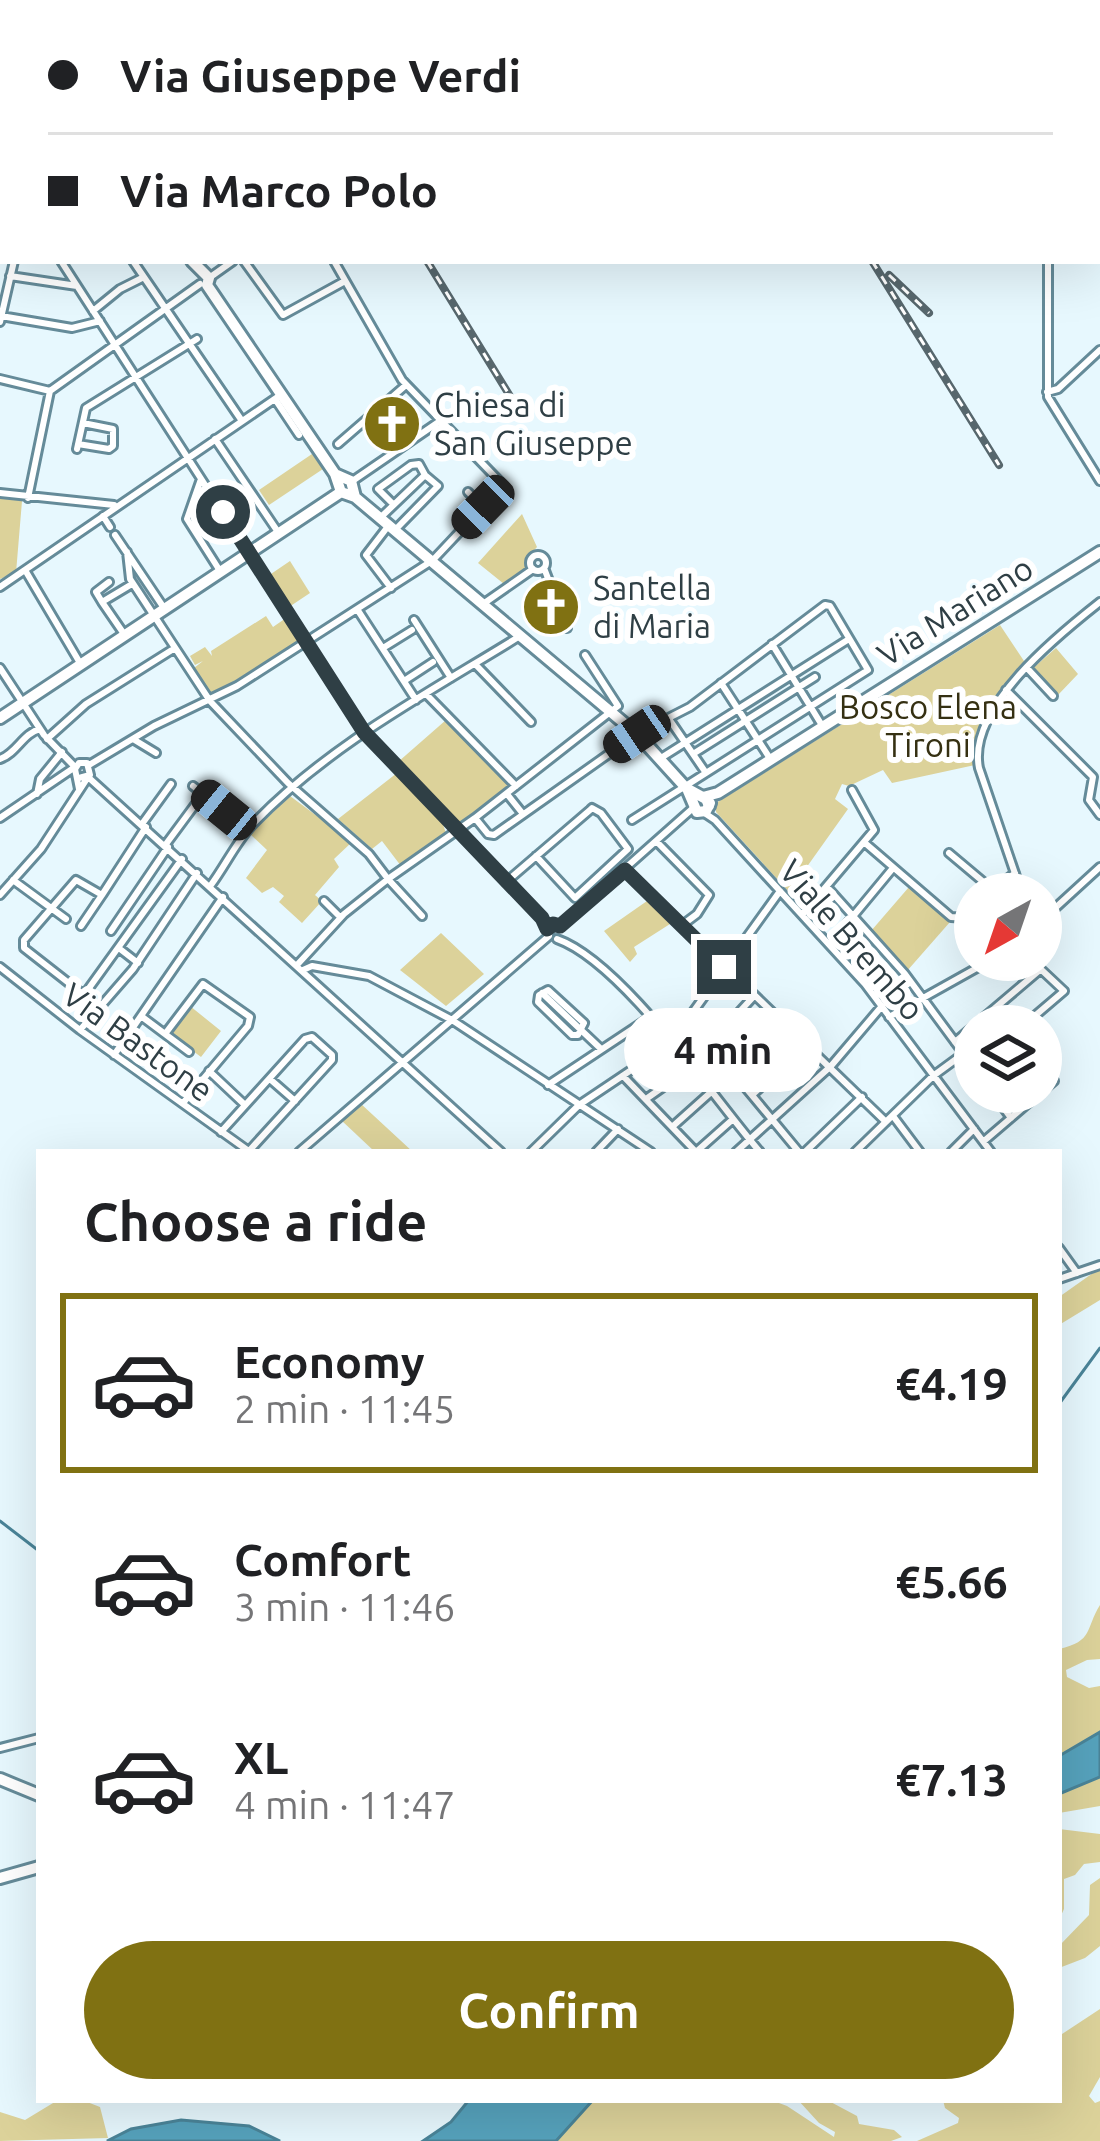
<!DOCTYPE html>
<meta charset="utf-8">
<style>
body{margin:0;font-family:Ubuntu,sans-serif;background:#f6f6f6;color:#202124;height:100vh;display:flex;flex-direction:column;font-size:45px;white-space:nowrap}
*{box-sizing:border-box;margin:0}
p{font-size:39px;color:#757577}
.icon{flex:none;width:66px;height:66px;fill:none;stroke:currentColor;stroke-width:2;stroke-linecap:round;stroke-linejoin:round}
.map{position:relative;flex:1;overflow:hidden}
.side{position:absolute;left:36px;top:1149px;width:1026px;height:954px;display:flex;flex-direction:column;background:#fff;border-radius:0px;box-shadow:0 12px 48px #0002}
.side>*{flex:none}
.top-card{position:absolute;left:0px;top:0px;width:1101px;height:264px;box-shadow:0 12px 48px #0002;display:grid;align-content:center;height:264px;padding:0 48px;background:#fff}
.needle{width:78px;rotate:220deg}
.fabs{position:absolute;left:954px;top:873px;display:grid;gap:24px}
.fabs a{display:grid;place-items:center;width:108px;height:108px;border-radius:50%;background:#fff;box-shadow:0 12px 48px #0002;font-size:60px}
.end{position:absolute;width:54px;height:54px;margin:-27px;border:15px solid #2f3f45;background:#fff;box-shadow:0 0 0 6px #fff}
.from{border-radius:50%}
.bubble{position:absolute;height:84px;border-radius:42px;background:#fff;box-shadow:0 12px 48px #0002;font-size:39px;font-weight:600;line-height:84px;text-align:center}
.car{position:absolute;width:36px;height:72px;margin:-36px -18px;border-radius:15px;box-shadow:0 0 9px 3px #0007;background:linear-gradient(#222 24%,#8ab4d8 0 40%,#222 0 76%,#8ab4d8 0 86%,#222 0)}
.top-card b{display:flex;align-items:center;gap:42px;height:114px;font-size:45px}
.top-card b+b{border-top:3px solid #e0e0e0}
.top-card i{width:30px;height:30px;background:#202124}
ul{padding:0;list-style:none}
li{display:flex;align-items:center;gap:36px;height:180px;margin:0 24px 18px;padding:0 24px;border:6px solid transparent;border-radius:0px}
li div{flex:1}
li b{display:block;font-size:45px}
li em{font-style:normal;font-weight:600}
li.active{border-color:#807112}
li>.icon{width:108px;height:108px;stroke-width:1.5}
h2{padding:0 48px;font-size:54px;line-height:144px}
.button{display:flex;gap:24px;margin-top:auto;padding:24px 48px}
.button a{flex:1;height:138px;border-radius:72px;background:#807112;color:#fff;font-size:48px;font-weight:600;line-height:138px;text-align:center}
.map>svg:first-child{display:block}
.green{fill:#dcd29a}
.water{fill:#56a2bc;stroke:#4a8498;stroke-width:3}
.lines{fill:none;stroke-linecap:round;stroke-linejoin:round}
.stream{stroke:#4a8498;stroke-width:3}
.street-casing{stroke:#658b99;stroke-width:12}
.secondary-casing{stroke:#658b99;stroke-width:16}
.street{stroke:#fff;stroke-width:6}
.secondary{stroke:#fff;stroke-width:10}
.rail-casing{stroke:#57676d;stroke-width:8}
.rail{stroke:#fff;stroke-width:3;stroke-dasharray:9;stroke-linecap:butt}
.route{stroke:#2f3f45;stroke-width:15}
.labels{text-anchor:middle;stroke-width:12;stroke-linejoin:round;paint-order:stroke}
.poi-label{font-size:33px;fill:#2f3f45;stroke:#fff;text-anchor:start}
.street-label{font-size:33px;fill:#2f3f45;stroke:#fff}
.park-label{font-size:33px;fill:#353012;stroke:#fff}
</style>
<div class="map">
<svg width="1100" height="2141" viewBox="0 0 1100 2141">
<rect width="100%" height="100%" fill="#e7f8fe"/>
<!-- green -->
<path class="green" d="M312,454l11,15 -54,36 -10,-15z
M0,496l22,5 -6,72 -16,6z
M522,514l15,33 -8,9 -2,11 -23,17 -26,-21z
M290,561l20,32 -21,14 -21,-31z
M266,616l7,11 13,-9 15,23 -90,54 -17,-27 9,-7 -8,4 -5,-9 15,-9 7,9 -1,-5z
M1000,625l26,39c-30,30 -45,58 -51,101l-83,18 -9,-13 -34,16 -7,-2 -7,15 13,10 -59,83 -73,-80v-9z
M1056,648l22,26 -20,21 -26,-26z
M446,720l64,66 -53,39 -59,-63z
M397,773l44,46 5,14 -45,33 -19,-25 -10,8 -34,-30z
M290,796l62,46 -18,17 5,8 -24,28 7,6 -20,22 -23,-21 5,-6 -11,-9 -11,6 -16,-15 21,-28 -17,-16z
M909,887l41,35 -43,49 -36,-40z
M647,901l23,23 -36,23 3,7 -7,8 -26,-31z
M441,933l43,41 -38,32 -46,-36z
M190,1006l31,25 -20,26 -32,-24z
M360,1103l53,49h-38l-34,-32z
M1100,1268v32l-41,25v-28z
M1100,1605v54l-13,1 -21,10 1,7 22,11 11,-2v46l-41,24v-107c35,-8 26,-20 41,-44z
M1100,1777v29l-41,7v-19z
M1059,1829l41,5v28l-16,2 -9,11 -11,4v30l-5,11z
M1100,1878v68l-15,12 -26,10v-22l30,-31 1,-30z
M1100,2009v68l-11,19 6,7 5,-2v40h-183l41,-18 1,-5 -14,-10 -2,-8h116v-64z
M58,2100h24l18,7 8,31 -108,3v-29l25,8z
M593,2100h178l16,6 47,31 1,-5 -16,-9 -21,-23h29l30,16 2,8 35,6 8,7 -11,4h-335z"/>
<!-- water -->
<path class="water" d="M1100,1732v45l-41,17v-38z
M469,2100h124l-37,41h-133l28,-19z
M181,2120l68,6 31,15h-173l24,-12z"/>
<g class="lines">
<!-- stream -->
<path class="stream" d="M1059,1404l41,-56
M0,1521l39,30"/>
<defs>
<path id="street" d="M229,0l4,3
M250,0v3
M270,0v3
M75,3l1,-3
M1098,86l2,-3
M0,108h3
M0,150l3,1
M0,191h3
M0,225h3
M1098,228l2,2
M61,261l303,471 177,186 6,11
M133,261l109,160
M244,261l39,54 62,-34
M334,261l68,119 102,106 -2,18 -7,4 -12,-1 -50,53
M1048,261v136l52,84
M10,276l67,10
M209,278l24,-17
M93,311l27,-22 24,-12
M1,316l71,12 28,-7
M0,322l14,-61
M0,379l50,12
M1047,392l11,-3 42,-39
M275,399l24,36
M215,439l63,93
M78,444l31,5 4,-3v-17l-30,-6
M338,444l68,-59
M77,449l9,-41 111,-69
M201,479l-14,40 33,52
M351,482l89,-61
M468,492l15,15
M0,493l114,12
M28,498l22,-107 150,-107
M103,516l7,11
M380,518l45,-43 -6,-11 -8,1 -33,24 15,15
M389,525l-23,30 25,33
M395,530l43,-44 -13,-11
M115,535l49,73
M127,552l3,27 80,122 78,82 81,71 19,25 87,-61 13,16 6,1 143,-101 53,-27 135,-102 5,1 38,64 -236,150
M530 563a8 8 0 1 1 16 0a8 8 0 1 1-16 0Z
M544,568l23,60
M25,570l55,93
M0,587l279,-191
M102,602l-6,-10 13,-10
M483,604l50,-35
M357,609l59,91
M414,620l37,58
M124,634l-22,-32 30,-18
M772,644l51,83
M383,648l29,-18
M475,664l56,58
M0,668l44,67 31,32 -75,51
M1027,668l26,28
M404,681l29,-19
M721,683l50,77
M1006,690l87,87 -4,23 11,15
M426,694l90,92
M669,719l37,54
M47,739l39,-35 89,-56
M133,739l23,14
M693,754l122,-77
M661,758l188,-119
M0,759c17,-6 23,-26 40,-30
M89,765l65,-39 83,-40 193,-124
M193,786l55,43
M79,789l-4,-20 4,-6h8l3,12 -11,3
M37,794l3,-15 22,-27
M507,794l16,20
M703,812l12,8 150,164 126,168
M475,818l143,-112 -33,-51
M142,824l29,-40
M146,827l-44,68 -26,-15 -52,60v8l60,47 98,-136
M657,842l52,53 -12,19 -16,12
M865,843l86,74 15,1 9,5
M166,844l37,-50
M949,853l44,37 22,-17
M625,870l261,252
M13,880l53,39
M506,882l84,-72 2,-2 9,5 27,36 -53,49 -39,-42
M211,885c14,-19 26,-44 42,-61 76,-79 175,-131 267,-188
M827,887l78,87 70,95
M1022,894l-43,-126c-12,-60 79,-133 121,-166
M0,895l41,-46 47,-72 413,375
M324,901l16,16
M802,915l72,-85 -22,-40
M1041,921l59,-54
M81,926l21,-31
M111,931l57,-84
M557,939c65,23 155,157 203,213
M830,944l63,-76
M120,949l18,14
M297,965l47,-51 44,-35 34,37
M0,967l80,63 170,122
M303,970l9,-4 57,10 83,44 199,132
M548,990l36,33 -6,12h-6l-34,-33 1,-7z
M542,993l58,55
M141,1016l48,36
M687,1017l112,135
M889,1017l102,-57
M1023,1026l41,-35 -33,-31
M80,1030l53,-61 64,-96
M165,1034l38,-50 47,33 -2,9 -65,77
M955,1042l86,-73
M710,1044l44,-48
M114,1055l109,-158
M732,1069l50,-47
M209,1071l36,34
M624,1077l72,75
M271,1080l24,21
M548,1085l101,-67
M992,1092l19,26
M752,1095l56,-50
M646,1099l44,-31
M893,1116l27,36
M672,1127l38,-34
M221,1132l84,-93 7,-2 20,18v5l-83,91
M984,1141l70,-60
M299,1152l250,-216 1,-11 10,1 132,-117
M531,1152l48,-47 91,-61 110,-153
M596,1152l22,-23
M696,1152l36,-32
M736,1152l95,-86 51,-60
M805,1152l57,-55
M855,1152l78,-76 30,-22
M951,1152l23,-23
M1059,1248l18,25
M1059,1279l41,-14
M0,1748l39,-10"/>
<path id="secondary" d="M103,0l1,3
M192,261l17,17 -2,7 128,189 6,18
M335,474l16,7 4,16
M0,718l341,-226 14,5 282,237 49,54 20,11 3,7
M688,791l9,21 9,-1 4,-8
M703,797l15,-4 382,-241
M0,1779l39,16
M0,1878l39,-11"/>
</defs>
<!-- street casing -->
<use href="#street" class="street-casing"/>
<!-- secondary casing -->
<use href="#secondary" class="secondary-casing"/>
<!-- street -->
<use href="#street" class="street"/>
<!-- secondary -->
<use href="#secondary" class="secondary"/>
<defs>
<path id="rail" d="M287,0l1,3
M509,0l2,3
M549,0l2,3
M656,0l2,3
M701,0l2,3
M427,261l86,140
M872,261l127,204
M889,275l40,38"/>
</defs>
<!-- rail casing -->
<use href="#rail" class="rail-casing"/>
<!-- rail -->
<use href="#rail" class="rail"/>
</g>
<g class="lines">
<!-- route -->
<path class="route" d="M223,512l141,220 178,186 5,11 6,-5 7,2 65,-56 99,97"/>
</g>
<!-- icons -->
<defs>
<symbol id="church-disc" viewBox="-11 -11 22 22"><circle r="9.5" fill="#807112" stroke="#fff"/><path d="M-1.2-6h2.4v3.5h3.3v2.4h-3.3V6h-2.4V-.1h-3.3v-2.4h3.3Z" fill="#fff"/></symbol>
</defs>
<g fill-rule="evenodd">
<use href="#church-disc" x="359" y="391" width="66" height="66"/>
<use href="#church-disc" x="518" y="574" width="66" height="66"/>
</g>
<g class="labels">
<!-- poi labels -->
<g class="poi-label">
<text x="434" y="417">Chiesa di<tspan x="434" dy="38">San Giuseppe</tspan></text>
<text x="593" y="600">Santella<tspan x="593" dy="38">di Maria</tspan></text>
</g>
<!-- street labels -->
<g class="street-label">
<text transform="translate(955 611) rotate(-32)" y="12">Via Mariano</text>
<text transform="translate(852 940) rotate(49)" y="12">Viale Brembo</text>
<text transform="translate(138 1042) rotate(36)" y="12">Via Bastone</text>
</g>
<!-- park labels -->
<g class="park-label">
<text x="928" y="719">Bosco Elena<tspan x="928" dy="38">Tironi</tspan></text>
</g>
</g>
</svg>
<div class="fabs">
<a><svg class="needle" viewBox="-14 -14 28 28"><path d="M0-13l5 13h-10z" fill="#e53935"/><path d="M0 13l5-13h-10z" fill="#757577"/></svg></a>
<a><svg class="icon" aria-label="layers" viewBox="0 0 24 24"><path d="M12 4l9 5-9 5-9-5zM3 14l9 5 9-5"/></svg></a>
</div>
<i class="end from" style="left:223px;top:512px"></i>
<i class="end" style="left:724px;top:967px"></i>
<div class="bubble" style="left:624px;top:1008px;width:198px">4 min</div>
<i class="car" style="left:483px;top:507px;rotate:224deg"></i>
<i class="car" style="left:637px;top:734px;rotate:236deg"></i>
<i class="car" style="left:224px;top:810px;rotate:309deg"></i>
<div class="top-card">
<b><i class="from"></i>Via Giuseppe Verdi</b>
<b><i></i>Via Marco Polo</b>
</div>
<section class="side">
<h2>Choose a ride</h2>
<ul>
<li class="active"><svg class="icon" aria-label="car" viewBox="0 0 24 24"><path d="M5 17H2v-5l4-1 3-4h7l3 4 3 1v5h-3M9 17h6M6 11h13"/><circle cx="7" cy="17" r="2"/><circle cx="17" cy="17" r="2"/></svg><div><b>Economy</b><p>2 min · 11:45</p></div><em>€4.19</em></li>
<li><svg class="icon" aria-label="car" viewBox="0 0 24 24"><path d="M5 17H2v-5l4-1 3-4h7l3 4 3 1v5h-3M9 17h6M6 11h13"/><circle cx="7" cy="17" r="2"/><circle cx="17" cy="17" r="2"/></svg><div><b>Comfort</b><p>3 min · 11:46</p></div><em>€5.66</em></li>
<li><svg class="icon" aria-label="car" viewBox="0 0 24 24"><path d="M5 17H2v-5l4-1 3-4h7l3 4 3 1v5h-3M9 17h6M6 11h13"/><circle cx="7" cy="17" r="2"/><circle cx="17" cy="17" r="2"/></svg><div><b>XL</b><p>4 min · 11:47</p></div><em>€7.13</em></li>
</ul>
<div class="button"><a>Confirm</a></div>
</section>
</div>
